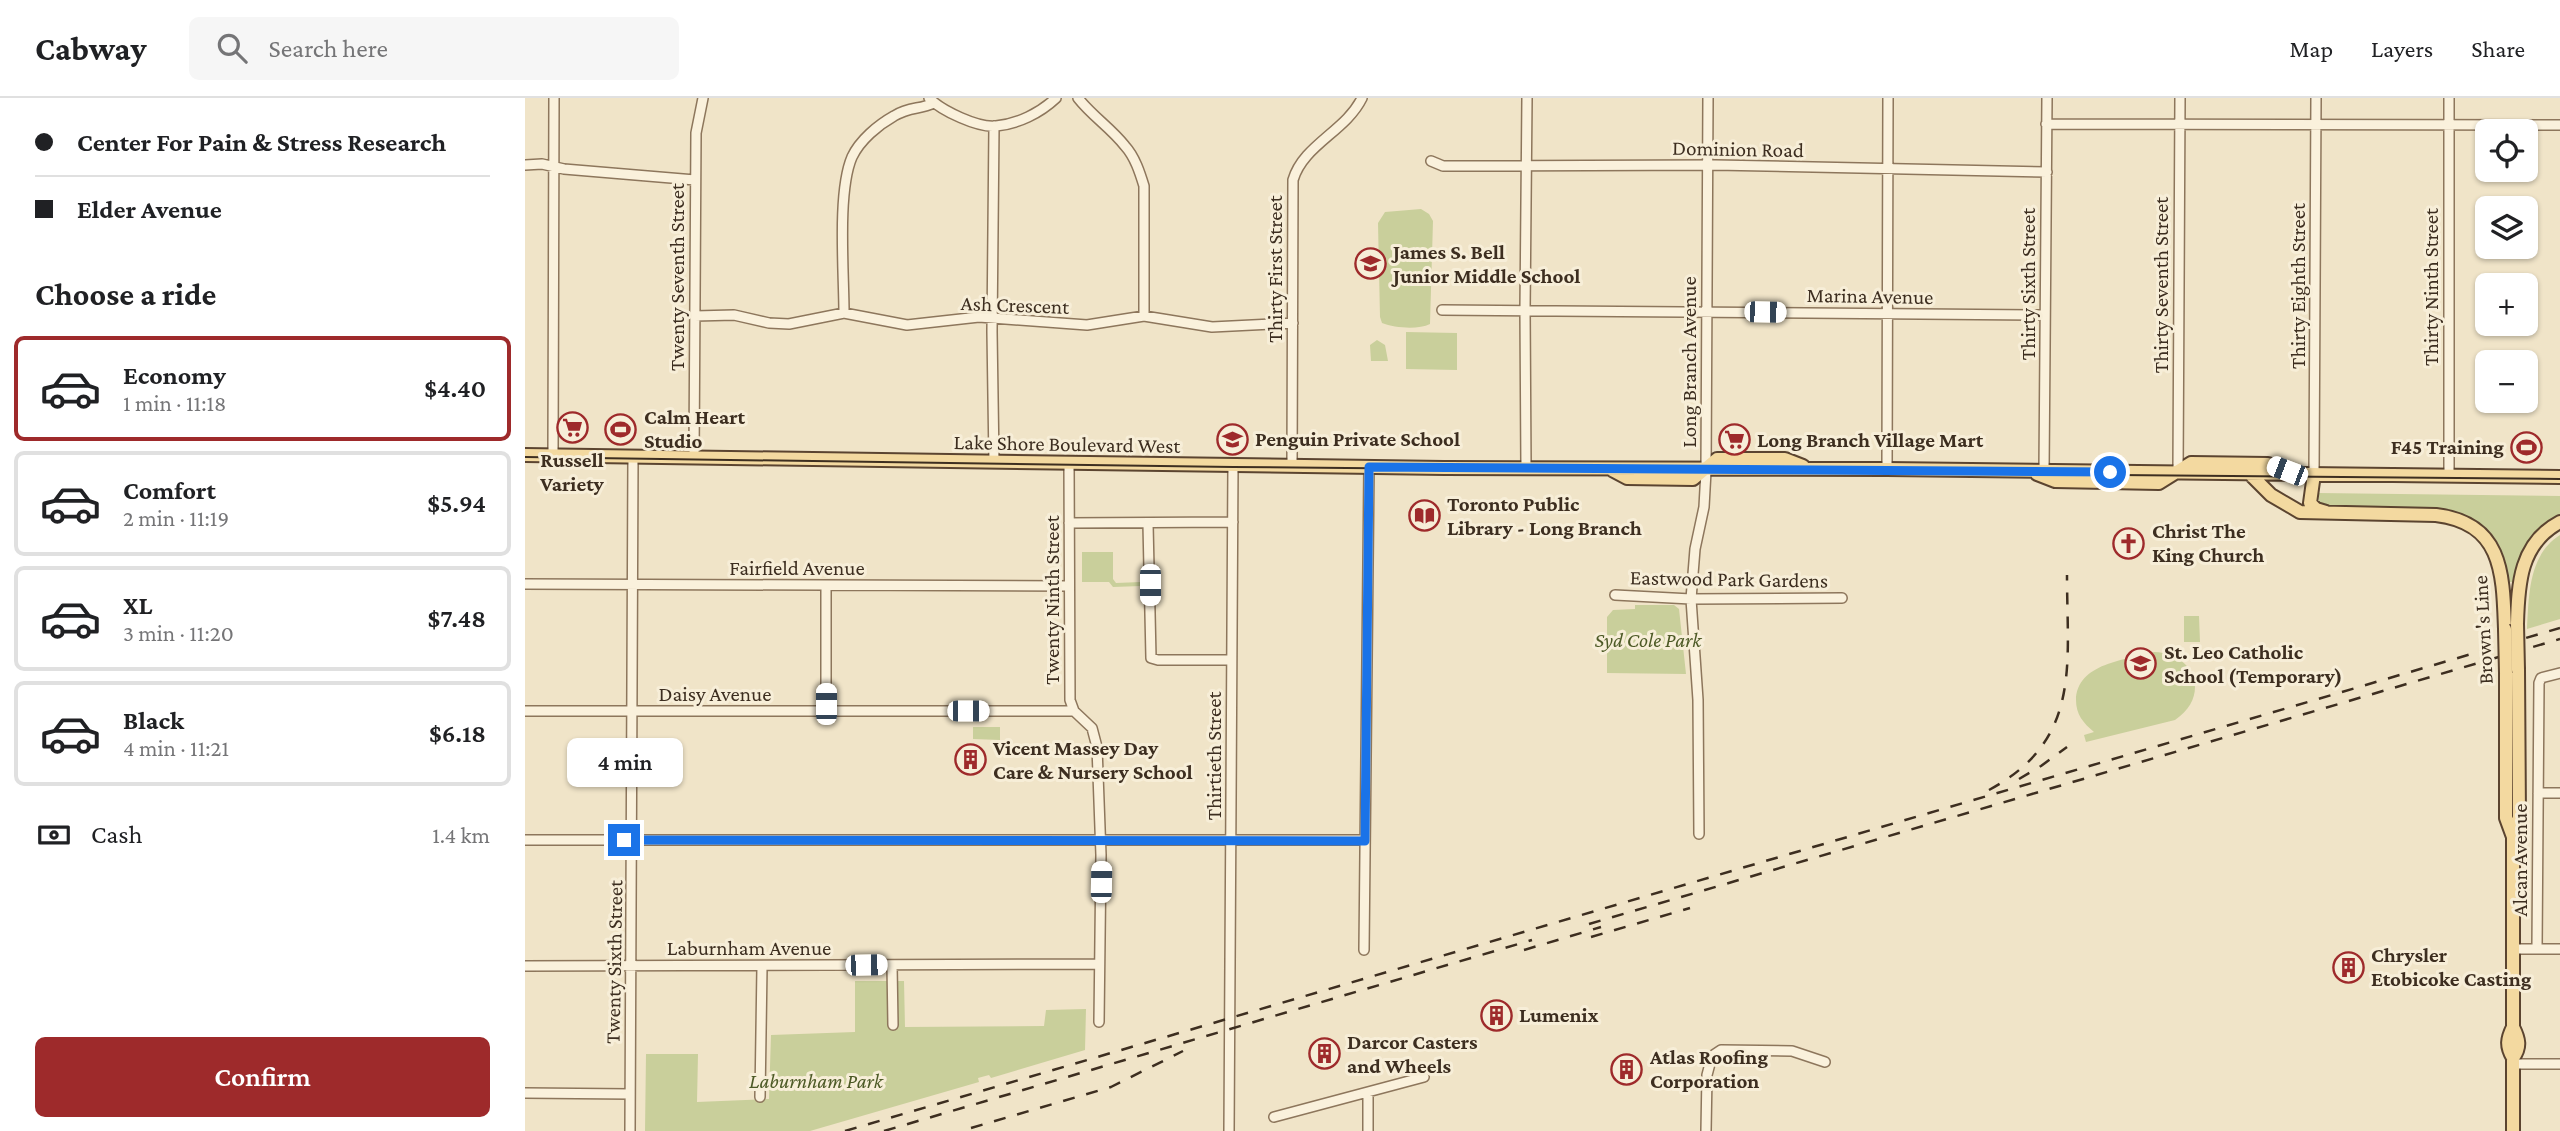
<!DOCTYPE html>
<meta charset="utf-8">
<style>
body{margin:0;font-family:"Crimson Pro",serif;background:#f6f6f6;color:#202124;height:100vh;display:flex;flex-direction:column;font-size:26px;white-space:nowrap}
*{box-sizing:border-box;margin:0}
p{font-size:23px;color:#757577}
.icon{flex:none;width:38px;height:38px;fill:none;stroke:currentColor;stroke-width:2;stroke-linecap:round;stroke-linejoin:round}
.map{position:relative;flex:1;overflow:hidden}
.sheet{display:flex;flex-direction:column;background:#fff;width:525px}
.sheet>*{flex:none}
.guide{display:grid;align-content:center;height:154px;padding:0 35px;background:#fff}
.controls{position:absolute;left:1950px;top:21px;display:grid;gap:14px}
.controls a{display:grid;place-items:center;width:63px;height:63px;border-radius:10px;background:#fff;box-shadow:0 2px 5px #0004;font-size:35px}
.end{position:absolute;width:32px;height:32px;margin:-16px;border:9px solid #1a73e8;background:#fff;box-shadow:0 0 0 4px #fff}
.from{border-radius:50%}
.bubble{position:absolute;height:49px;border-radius:10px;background:#fff;box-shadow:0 2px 5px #0004;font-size:23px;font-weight:600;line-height:49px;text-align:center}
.car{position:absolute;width:21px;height:42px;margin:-21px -10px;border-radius:9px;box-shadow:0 0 5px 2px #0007;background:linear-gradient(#fff 24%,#345 0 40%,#fff 0 76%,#345 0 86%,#fff 0)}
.guide b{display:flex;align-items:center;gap:24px;height:66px;font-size:26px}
.guide b+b{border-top:2px solid #e0e0e0}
.guide i{width:18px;height:18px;background:#202124}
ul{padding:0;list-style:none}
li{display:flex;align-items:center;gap:21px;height:105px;margin:0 14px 10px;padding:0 21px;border:4px solid #e0e0e0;border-radius:10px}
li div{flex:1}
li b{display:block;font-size:26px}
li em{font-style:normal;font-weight:600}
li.current{border-color:#9e2a2b}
li>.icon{width:63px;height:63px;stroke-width:1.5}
h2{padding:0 35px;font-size:32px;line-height:84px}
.pay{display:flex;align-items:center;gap:18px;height:77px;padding:0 35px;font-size:26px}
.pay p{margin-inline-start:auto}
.cta{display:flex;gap:14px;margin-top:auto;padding:14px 35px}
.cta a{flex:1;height:80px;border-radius:10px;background:#9e2a2b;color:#fff;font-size:28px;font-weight:600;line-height:80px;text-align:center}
header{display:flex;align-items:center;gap:42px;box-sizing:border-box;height:98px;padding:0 35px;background:#fff;border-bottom:2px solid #e0e0e0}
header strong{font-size:33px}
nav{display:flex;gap:38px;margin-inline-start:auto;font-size:24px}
.search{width:490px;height:63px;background:#f6f6f6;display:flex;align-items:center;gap:18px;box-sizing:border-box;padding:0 24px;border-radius:10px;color:#757577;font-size:26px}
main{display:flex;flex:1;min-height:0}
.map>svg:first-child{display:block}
.green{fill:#c9cf9b}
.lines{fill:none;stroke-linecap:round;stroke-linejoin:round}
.minor-casing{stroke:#8d765c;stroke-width:12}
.major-casing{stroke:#5b4430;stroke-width:16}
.minor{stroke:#faf1dc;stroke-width:9}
.major{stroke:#f3d9a0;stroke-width:12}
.tram{stroke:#3d2e20;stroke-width:2}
.rail{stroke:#3d2e20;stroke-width:2.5;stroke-dasharray:12 12;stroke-linecap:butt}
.major-bridge-casing{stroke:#5b4430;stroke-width:16;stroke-linecap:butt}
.major-bridge{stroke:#f3d9a0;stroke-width:12}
.route{stroke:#1a73e8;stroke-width:9}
.labels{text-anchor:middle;stroke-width:6;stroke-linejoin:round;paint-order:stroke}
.street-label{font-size:21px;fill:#3d2e20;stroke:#f7eed8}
.poi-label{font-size:21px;font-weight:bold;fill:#3d2e20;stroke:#f7eed8;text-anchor:start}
.park-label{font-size:21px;font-style:italic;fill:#4d5a26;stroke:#f7eed8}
</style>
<header>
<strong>Cabway</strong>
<div class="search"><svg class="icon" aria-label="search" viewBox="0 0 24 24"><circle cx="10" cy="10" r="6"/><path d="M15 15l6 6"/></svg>Search here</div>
<nav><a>Map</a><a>Layers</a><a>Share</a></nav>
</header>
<main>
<section class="sheet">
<div class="guide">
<b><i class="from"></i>Center For Pain &amp; Stress Research</b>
<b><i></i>Elder Avenue</b>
</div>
<h2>Choose a ride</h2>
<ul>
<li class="current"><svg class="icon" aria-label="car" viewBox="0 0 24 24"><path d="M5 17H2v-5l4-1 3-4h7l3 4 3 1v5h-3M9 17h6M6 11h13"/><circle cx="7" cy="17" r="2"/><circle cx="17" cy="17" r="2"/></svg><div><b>Economy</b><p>1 min · 11:18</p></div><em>$4.40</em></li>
<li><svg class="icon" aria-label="car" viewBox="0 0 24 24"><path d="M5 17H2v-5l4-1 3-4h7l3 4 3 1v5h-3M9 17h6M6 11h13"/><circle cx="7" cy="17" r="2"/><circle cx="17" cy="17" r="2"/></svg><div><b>Comfort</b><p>2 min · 11:19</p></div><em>$5.94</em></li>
<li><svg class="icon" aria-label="car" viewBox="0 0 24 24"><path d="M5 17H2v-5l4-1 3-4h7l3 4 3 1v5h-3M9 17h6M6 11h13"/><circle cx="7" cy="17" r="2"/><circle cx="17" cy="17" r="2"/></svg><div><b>XL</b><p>3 min · 11:20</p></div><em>$7.48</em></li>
<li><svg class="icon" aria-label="car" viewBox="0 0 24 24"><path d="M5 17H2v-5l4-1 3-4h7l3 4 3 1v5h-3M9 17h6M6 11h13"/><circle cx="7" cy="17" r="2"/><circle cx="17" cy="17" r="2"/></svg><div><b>Black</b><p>4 min · 11:21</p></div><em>$6.18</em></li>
</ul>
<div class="pay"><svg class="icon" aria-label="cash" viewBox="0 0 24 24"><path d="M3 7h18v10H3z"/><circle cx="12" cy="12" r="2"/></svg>Cash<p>1.4 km</p></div>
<div class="cta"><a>Confirm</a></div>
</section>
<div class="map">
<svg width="2035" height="1033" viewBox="0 0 2035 1033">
<rect width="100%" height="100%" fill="#f0e4c8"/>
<!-- green -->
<path class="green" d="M896,111l8,5 4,7 -3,103c-12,6 -35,4 -48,-1l-2,-6 -2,-94 7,-11z
M881,234l51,1v37l-51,-1z
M852,242l8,5 3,16h-17l-1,-16z
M1793,395l242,3v19c-29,11 -43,38 -46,67h-5c-7,-70 -53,-73 -111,-73 -23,-1 -47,-1 -70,-1l-9,-6z
M2035,437v84l-33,10c2,-33 1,-74 33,-94z
M557,454h31v27l3,4 25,-1v4l-28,1 -4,-5h-27z
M1110,507h39l5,4 7,65 -79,-1v-56l6,-7 22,-1z
M1659,518h15l1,26h-16z
M1629,554c41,1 57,44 21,68l-89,22 -2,-7 10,-3c-11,-9 -18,-18 -18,-32 1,-37 50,-40 78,-48z
M448,629h27v13l-27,-1z
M330,883h49l1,46 139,-1 2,-16 40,-1 -1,41 -94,28 -2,-3 -11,3 1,4 -169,49h-165l1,-77h52l-1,48 72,-3 2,-64 84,-3z"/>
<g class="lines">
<defs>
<path id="minor" d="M404,0c13,13 49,30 67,28 22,-2 44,-13 60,-28
M553,0c14,18 33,30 47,48 10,11 15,27 19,40v130
M1521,26l514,1
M469,28l-2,206 2,130
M906,63l12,5 272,-1 332,7
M0,67l17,-1 22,5 131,11
M917,212l603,5
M319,215c0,-41 -7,-121 8,-156 8,-17 26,-32 42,-41 16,-10 25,-6 40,-13
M170,218l39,-1 35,8 20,1 55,-11 63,12 72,-8 108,8 57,-9 68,11 81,-4
M28,357l1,-357
M169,360l2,-325 7,-35
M544,365l1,237 4,11 18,17 5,19 4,108 -2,167
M767,368l1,-286c10,-35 53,-49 69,-82
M1001,370l-1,-158 2,-212
M1362,371l1,-371
M1519,373l3,-373
M1653,374l2,-374
M1789,376l2,-376
M1924,377v-377
M544,425l164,-1
M623,426l3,134 7,2h73
M0,486l544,2
M1090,497l76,4 151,-1
M0,613h549
M301,613v-125
M2013,695h22
M1174,736l-1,-134 -7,-101 4,-50 9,-42 2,-36 2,-373
M0,742h840
M2012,850l2,-265 2,-5 19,-5
M1988,851h47
M839,852l5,-483
M367,867l1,60
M0,868l574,-2
M1988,966h47
M0,995l105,1
M235,999l2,-130
M749,1019l150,-40
M105,1033l3,-674
M704,1033l4,-666
M843,1033v-38
M1181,1033l1,-56 5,-19 9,-6 71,1 33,11"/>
<path id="major" d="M0,357l919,13 443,1 673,8
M1087,372l15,8 66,1 24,-20h68l18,7
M1724,375l22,22 29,17 136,3c67,8 67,59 69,114
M1512,376l18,7 104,2 32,-20 77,1 15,6
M1789,376l-4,29 6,6 10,3
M1992,526c1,-40 3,-81 43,-102
M1981,575v145l7,19
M1988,960c8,-11 6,-19 0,-31v-189l6,-21 -1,-147
M1988,1033v-73c-7,-12 -6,-19 0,-31"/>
</defs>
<!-- minor casing -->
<use href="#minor" class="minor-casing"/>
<!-- major casing -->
<use href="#major" class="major-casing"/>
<!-- minor -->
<use href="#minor" class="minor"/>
<!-- major -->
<use href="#major" class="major"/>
<!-- tram -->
<path class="tram" d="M0,359l708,10 1327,12"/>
<!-- rail -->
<path class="rail" d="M1494,681l22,-13 26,-19
M1464,692c93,-50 78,-125 78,-215
M1064,826l971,-285
M1066,839l99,-29
M999,852l77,-23
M446,1030l140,-41 72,-36
M320,1033l1715,-503
M359,1033l648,-191"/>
<defs>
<path id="major-bridge" d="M1992,526l1,46
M1980,531l1,44"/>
</defs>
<!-- major-bridge casing -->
<use href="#major-bridge" class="major-bridge-casing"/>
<!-- major-bridge -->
<use href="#major-bridge" class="major-bridge"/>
</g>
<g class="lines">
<!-- route -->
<path class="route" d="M99,742l741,1 4,-374 741,5"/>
</g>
<!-- icons -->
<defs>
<symbol id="school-ring" viewBox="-11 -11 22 22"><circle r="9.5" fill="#f7eed8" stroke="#9e2a2b" stroke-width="1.5"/><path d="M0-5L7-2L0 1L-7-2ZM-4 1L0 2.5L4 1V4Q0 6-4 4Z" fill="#9e2a2b"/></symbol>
<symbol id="supermarket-ring" viewBox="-11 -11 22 22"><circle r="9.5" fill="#f7eed8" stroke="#9e2a2b" stroke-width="1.5"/><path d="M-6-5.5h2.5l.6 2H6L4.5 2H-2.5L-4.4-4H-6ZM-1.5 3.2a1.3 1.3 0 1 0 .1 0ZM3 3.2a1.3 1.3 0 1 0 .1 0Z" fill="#9e2a2b"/></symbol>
<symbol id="stadium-ring" viewBox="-11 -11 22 22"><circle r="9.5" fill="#f7eed8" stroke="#9e2a2b" stroke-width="1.5"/><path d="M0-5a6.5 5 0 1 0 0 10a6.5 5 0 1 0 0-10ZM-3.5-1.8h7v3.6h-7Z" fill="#9e2a2b"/></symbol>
<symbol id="library-ring" viewBox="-11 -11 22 22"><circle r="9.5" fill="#f7eed8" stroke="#9e2a2b" stroke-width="1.5"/><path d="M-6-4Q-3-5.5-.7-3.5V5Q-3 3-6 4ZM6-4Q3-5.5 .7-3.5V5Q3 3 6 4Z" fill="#9e2a2b"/></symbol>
<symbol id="church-ring" viewBox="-11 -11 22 22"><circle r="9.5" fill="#f7eed8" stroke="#9e2a2b" stroke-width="1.5"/><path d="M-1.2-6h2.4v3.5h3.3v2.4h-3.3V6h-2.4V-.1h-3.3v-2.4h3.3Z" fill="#9e2a2b"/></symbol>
<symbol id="building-ring" viewBox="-11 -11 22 22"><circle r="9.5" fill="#f7eed8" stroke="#9e2a2b" stroke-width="1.5"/><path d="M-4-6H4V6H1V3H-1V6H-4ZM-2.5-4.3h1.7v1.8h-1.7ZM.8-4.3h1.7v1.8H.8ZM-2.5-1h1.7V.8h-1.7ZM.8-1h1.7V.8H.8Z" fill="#9e2a2b"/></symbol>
</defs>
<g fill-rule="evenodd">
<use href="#school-ring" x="828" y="148" width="35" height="35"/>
<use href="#supermarket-ring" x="30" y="312" width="35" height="35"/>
<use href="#stadium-ring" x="78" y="314" width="35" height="35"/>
<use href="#school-ring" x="690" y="324" width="35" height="35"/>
<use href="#supermarket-ring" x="1192" y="324" width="35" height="35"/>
<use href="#stadium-ring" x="1984" y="332" width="35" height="35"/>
<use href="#library-ring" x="882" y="400" width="35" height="35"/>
<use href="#church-ring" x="1586" y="428" width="35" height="35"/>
<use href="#school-ring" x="1598" y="548" width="35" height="35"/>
<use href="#building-ring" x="428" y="644" width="35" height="35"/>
<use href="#building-ring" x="1806" y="852" width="35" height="35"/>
<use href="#building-ring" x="954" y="900" width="35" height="35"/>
<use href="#building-ring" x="782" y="938" width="35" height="35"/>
<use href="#building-ring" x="1084" y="954" width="35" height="35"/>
</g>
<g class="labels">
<!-- street labels -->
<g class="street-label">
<text transform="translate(1213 51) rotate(1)" y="7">Dominion Road</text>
<text transform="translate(750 171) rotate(-90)" y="7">Thirty First Street</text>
<text transform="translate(152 179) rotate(-90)" y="7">Twenty Seventh Street</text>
<text transform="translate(1503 186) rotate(-90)" y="7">Thirty Sixth Street</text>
<text transform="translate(1636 187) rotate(-90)" y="7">Thirty Seventh Street</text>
<text transform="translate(1773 188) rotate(-90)" y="7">Thirty Eighth Street</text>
<text transform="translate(1906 189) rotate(-90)" y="7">Thirty Ninth Street</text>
<text transform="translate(1345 198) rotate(1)" y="7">Marina Avenue</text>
<text transform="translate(490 207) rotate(2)" y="7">Ash Crescent</text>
<text transform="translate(1164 264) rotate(-90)" y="7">Long Branch Avenue</text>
<text transform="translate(542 346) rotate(1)" y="7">Lake Shore Boulevard West</text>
<text x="272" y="477">Fairfield Avenue</text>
<text transform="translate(1204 481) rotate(1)" y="7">Eastwood Park Gardens</text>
<text transform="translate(527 502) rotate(-90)" y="7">Twenty Ninth Street</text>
<text transform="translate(1958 532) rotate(-93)" y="7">Brown's Line</text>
<text x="190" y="603">Daisy Avenue</text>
<text transform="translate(689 658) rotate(-90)" y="7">Thirtieth Street</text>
<text transform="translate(1995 762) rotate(-90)" y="7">Alcan Avenue</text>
<text x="224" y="857">Laburnham Avenue</text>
<text transform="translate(89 864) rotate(-89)" y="7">Twenty Sixth Street</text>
</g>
<!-- poi labels -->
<g class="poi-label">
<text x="868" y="161">James S. Bell<tspan x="868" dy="24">Junior Middle School</tspan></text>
<text x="119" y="326">Calm Heart<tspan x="119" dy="24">Studio</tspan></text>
<text x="730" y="348">Penguin Private School</text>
<text x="1232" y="349">Long Branch Village Mart</text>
<text x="1979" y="356" text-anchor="end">F45 Training</text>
<text x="47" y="369" text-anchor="middle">Russell<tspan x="47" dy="24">Variety</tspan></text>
<text x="922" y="413">Toronto Public<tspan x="922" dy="24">Library - Long Branch</tspan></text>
<text x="1627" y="440">Christ The<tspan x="1627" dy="24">King Church</tspan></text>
<text x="1639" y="561">St. Leo Catholic<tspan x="1639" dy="24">School (Temporary)</tspan></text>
<text x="468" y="657">Vicent Massey Day<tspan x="468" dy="24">Care &amp; Nursery School</tspan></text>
<text x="1846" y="864">Chrysler<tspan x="1846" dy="24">Etobicoke Casting</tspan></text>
<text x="994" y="924">Lumenix</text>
<text x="822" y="951">Darcor Casters<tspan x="822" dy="24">and Wheels</tspan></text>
<text x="1125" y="966">Atlas Roofing<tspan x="1125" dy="24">Corporation</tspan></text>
</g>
<!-- park labels -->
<g class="park-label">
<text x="1123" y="549">Syd Cole Park</text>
<text x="291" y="990">Laburnham Park</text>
</g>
</g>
</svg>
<div class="controls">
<a><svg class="icon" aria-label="locate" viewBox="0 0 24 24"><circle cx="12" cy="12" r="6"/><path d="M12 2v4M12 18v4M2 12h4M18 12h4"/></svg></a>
<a><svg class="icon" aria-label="layers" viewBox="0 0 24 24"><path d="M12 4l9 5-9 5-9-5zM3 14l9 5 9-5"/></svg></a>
<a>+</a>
<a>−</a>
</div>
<i class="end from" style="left:1585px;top:374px"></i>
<i class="end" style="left:99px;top:742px"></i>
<div class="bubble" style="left:42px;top:640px;width:116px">4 min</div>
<i class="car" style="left:1240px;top:214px;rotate:91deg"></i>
<i class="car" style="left:1762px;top:373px;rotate:291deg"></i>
<i class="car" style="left:625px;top:487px;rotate:180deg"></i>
<i class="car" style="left:301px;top:606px;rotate:0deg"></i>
<i class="car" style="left:443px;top:613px;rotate:90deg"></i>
<i class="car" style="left:576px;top:784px;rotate:1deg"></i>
<i class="car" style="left:341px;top:867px;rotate:89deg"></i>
</div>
</main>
